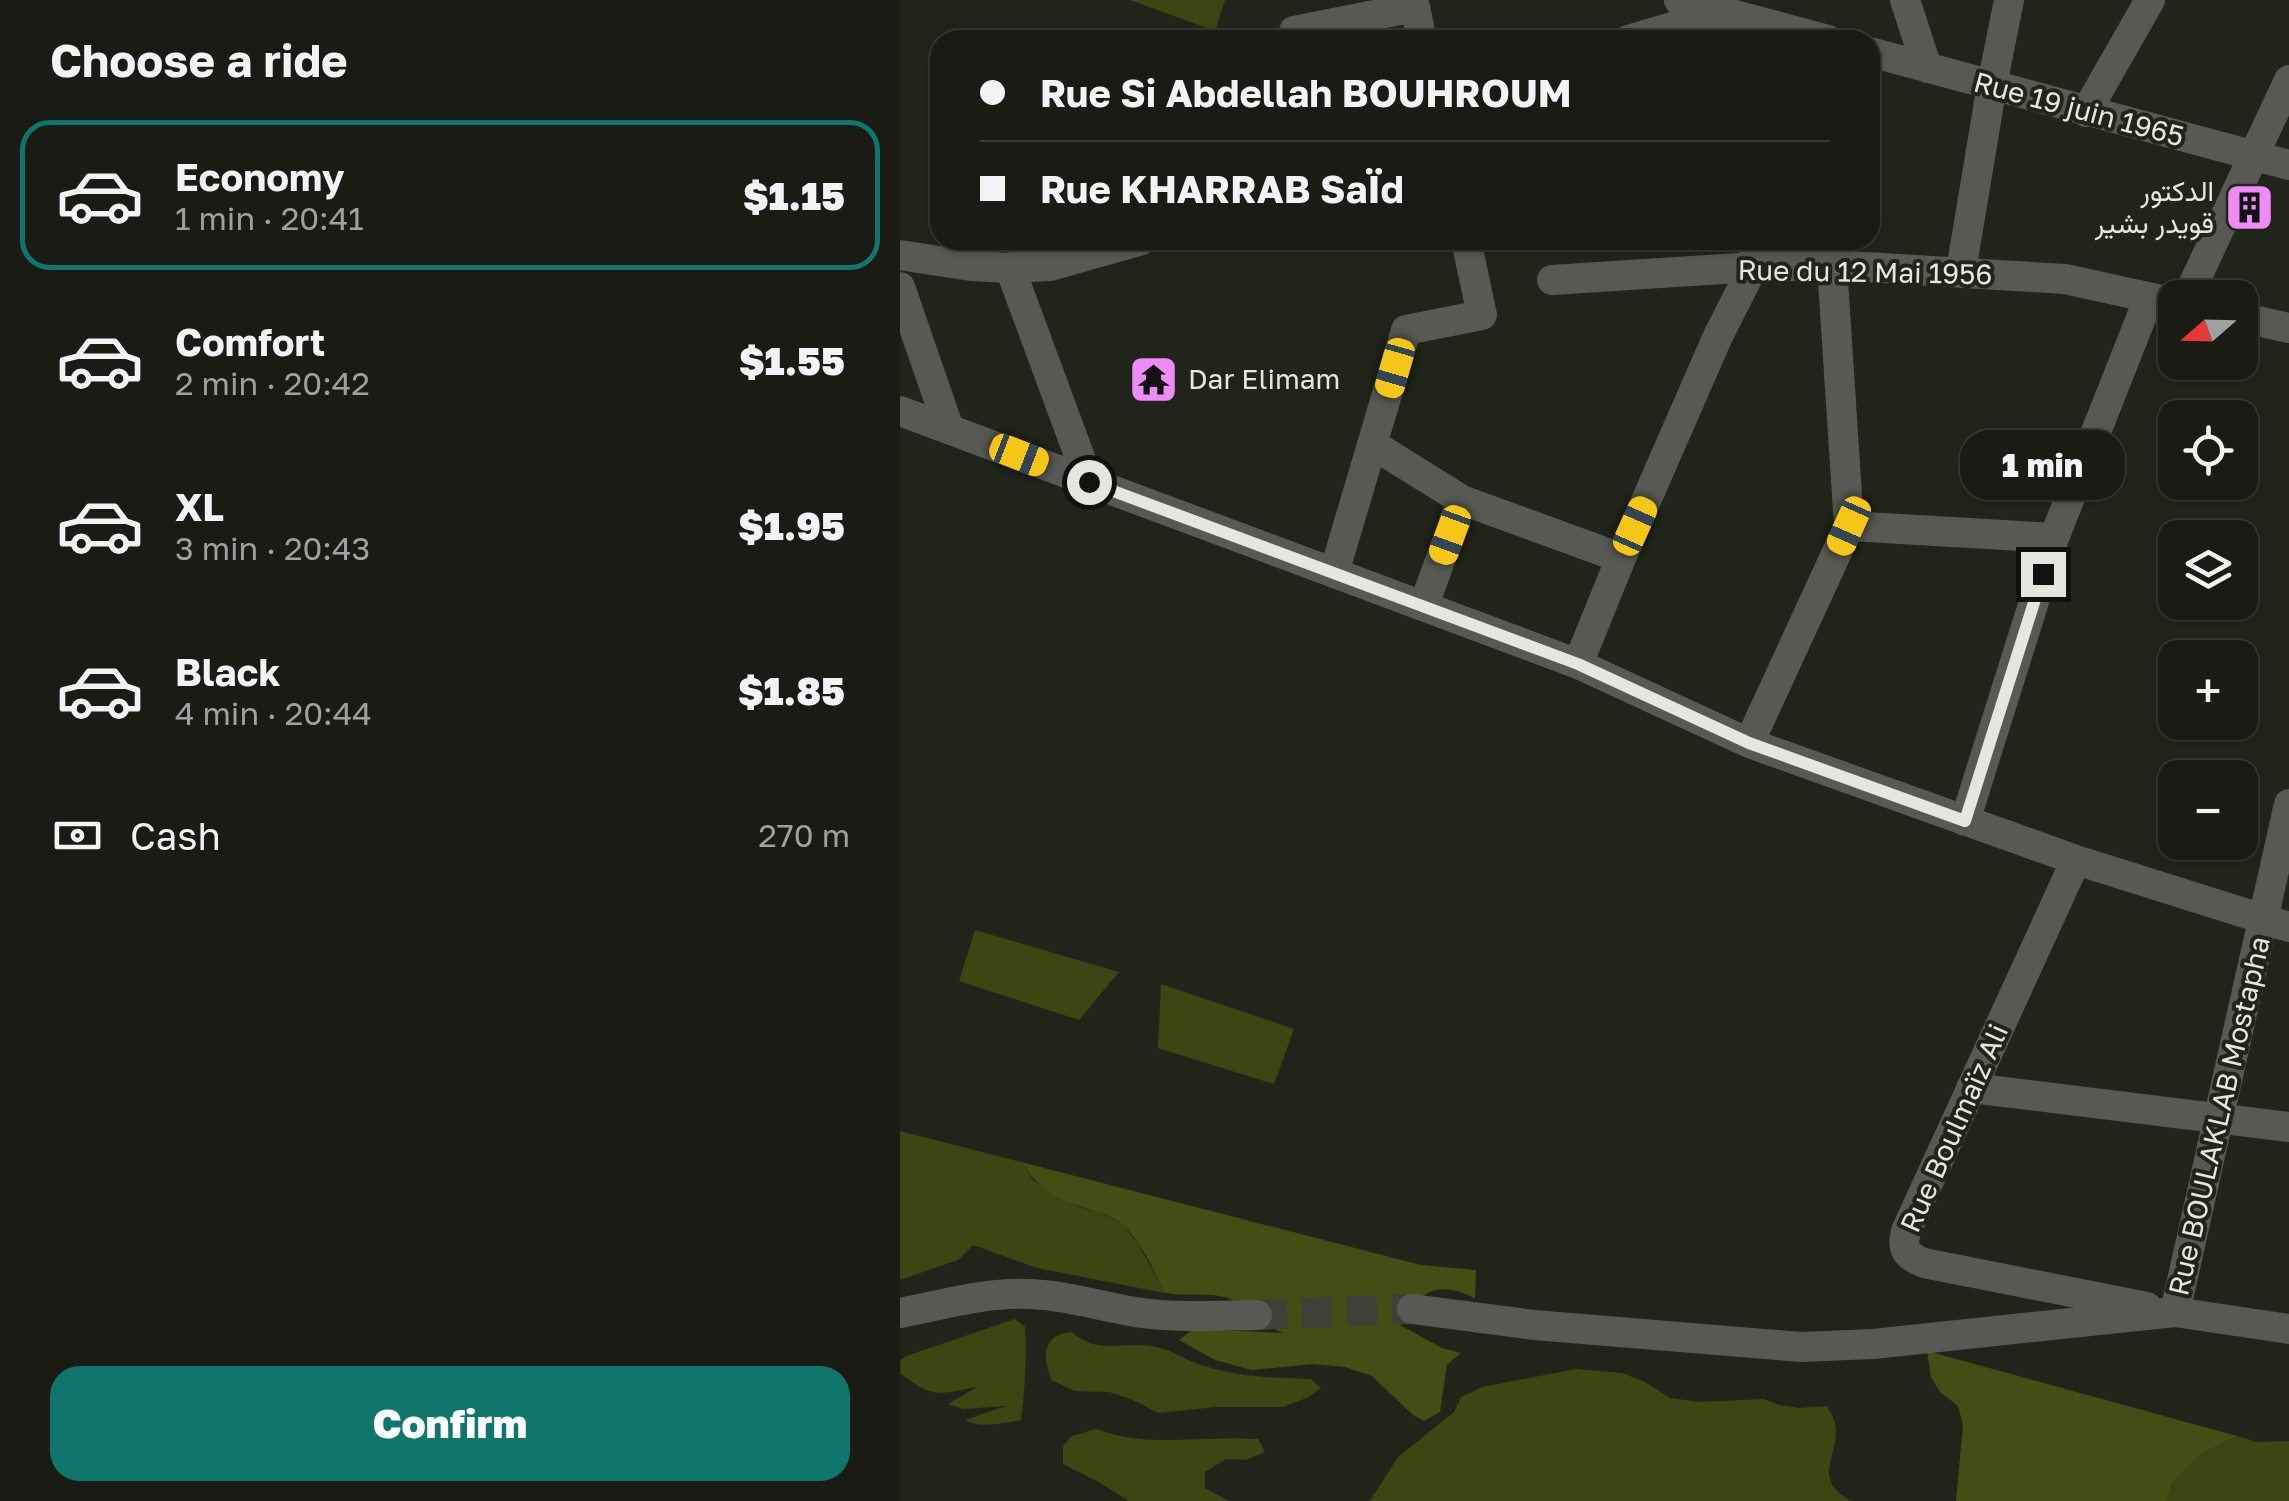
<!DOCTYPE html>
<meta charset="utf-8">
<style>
body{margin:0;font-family:"Golos Text",Vazirmatn,sans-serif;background:#262822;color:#f1f3f6;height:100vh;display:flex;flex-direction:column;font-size:38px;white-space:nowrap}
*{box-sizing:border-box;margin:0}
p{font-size:32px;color:#9fa1a0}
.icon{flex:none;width:55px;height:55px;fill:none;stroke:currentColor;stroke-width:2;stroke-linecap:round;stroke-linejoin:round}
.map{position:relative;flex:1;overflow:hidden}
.drawer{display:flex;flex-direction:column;background:#191b14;width:900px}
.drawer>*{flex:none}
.hud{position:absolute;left:30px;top:30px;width:950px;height:220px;border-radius:30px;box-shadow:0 2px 8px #0004,0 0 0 2px #373934;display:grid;align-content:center;height:220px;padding:0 50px;background:#191b14}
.needle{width:65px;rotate:250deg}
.buttons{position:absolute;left:1258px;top:280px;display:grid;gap:20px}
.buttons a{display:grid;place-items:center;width:100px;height:100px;border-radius:20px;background:#191b14;box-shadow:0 2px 8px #0004,0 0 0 2px #373934;font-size:50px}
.end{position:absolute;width:45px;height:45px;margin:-22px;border:12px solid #e4e7e0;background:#111;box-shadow:0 0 0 5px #111}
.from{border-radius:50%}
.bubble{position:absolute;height:70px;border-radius:30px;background:#191b14;box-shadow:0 2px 8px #0004,0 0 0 2px #373934;font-size:32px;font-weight:800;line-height:70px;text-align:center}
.car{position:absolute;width:30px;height:60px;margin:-30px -15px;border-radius:12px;box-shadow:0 0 8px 2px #0007;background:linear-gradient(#f5c518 24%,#345 0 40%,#f5c518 0 76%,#345 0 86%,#f5c518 0)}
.hud b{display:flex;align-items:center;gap:35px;height:95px;font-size:38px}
.hud b+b{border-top:2px solid #373934}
.hud i{width:25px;height:25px;background:#f1f3f6}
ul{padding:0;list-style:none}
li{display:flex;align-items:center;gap:30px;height:150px;margin:0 20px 15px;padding:0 30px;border:5px solid transparent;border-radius:30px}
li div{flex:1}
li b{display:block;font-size:38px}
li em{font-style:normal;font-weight:800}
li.selected{border-color:#0f766e}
li>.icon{width:90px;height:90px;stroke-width:1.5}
h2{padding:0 50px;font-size:45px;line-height:120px}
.pay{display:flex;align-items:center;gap:25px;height:110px;padding:0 50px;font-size:38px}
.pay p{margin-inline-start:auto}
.cta{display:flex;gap:20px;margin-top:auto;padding:20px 50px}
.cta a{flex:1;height:115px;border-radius:30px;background:#0f766e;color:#fff;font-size:40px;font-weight:800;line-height:115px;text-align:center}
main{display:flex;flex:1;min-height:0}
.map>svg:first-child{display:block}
.green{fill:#3b4613}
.forest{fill:#424e14}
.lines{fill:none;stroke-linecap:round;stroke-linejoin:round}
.minor-tunnel{stroke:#3e4138;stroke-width:30;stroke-dasharray:30 15;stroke-linecap:butt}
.minor{stroke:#585954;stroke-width:30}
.route{stroke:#e4e7e0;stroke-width:12}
.labels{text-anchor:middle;stroke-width:8;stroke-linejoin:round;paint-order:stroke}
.street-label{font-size:28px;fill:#e4e7e0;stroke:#21241a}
.poi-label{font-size:28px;fill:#e4e7e0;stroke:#21241a;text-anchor:end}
</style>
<main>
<section class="drawer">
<h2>Choose a ride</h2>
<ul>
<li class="selected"><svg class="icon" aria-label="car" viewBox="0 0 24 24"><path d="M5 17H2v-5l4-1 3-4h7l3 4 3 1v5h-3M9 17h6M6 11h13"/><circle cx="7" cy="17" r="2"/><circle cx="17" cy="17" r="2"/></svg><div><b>Economy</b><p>1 min · 20:41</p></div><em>$1.15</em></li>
<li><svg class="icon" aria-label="car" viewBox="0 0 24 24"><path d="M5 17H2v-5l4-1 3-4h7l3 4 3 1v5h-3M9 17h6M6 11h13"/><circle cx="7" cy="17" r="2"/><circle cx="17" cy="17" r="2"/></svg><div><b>Comfort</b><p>2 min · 20:42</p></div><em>$1.55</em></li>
<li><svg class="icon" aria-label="car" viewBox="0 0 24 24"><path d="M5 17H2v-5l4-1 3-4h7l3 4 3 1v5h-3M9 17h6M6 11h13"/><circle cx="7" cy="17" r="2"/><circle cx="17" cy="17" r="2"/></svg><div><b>XL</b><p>3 min · 20:43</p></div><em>$1.95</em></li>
<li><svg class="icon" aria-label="car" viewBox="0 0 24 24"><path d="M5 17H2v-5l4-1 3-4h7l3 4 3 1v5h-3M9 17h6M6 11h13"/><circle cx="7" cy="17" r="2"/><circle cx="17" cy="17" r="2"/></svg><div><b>Black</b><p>4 min · 20:44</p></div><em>$1.85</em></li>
</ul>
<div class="pay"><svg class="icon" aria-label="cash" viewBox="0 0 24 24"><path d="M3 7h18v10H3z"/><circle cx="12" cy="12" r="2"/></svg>Cash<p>270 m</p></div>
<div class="cta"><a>Confirm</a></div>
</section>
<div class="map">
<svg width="1389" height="1501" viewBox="0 0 1389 1501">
<rect width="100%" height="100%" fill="#21241a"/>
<!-- green -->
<path class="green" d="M230,0h95l-10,31z
M75,930l144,42 -40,48 -120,-39z
M261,984l133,45 -20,55 -116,-36z
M0,1131l121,31 13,19 42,25 23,6 23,12 15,18 28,51 -128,-25 -64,-23 -15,15 -58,20z
M115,1319l10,8c2,31 0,62 -4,93 -18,3 -40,9 -56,0l41,-14 -43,3 -15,-5 29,-17c-38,7 -43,12 -76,-13l-1,-14 9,-5z
M172,1332c30,26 52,6 88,16 13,3 24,11 36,15 38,14 76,15 115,16l10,9 -12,9 -26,10h-67l-58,6 -25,-13 -24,-8 -34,-1 -24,-11c-8,-23 -10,-45 21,-48z
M676,1369l46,4 23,9 25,16 30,4 64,-3 15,6 21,3 27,-2c4,7 8,14 9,23 1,31 -24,50 15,72h-481l28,-44 56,-45 7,-15 21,-10z
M196,1429c54,20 105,6 162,10l7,13 -19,8 -20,-1 -21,13v16l24,13h-100l-32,-20 -34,-17v-18l9,-10z
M1337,1436l19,6 33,-1v60h-122l5,-18 29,-29z"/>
<!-- forest -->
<path class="forest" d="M121,1162l400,103 55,5 -1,29c-16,-10 -38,-15 -55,-1 -7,7 -13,19 -20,27l42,23 19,5 -14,12 -7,47 -16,9 -11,-6 -41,-39 -27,-9 -32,-3 -62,6 -36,-10 -36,-20 14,-11 91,4c-19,-5 -29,-22 -47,-31 -22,-12 -48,-5 -72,-9 -12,-22 -22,-49 -41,-67 -11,-10 -28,-15 -42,-19 -29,-9 -44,-20 -61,-45z
M1027,1351l310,85 -36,18 -29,29 -5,18h-211l7,-76 -5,-19 -18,-14 -9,-15z"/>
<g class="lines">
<!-- minor-tunnel -->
<path class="minor-tunnel" d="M357,1315l155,-6"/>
<!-- minor -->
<path class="minor" d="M779,0l149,40
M1005,0l22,68
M394,31l121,-24 7,33
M728,40l97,-29 8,29
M970,52l419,113
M1186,112l64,-112
M0,255l71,11 39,2 17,-7
M1061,271l31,-186 17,-85
M652,280l201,-13 79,-2 233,14 110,24
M0,287l49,142
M1287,298l102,-218
M1340,317l49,11
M0,411l678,253 171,79 327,117 213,67
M472,444l90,56 159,58
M189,482l-79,-214 40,-2 92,-26
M949,526l205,12
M434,573l72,-243 76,-15 -16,-75
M524,605l38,-105
M678,664l43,-106 97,-222 35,-69 1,-27
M849,743l100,-217 -17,-261
M1065,821l89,-283 95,-240
M1176,860l-170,371c-5,19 1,25 18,32l223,44
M1071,1088l318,39
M512,1309l122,16 267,22 72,-3 302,-32 114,17
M1275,1312l114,-508
M0,1313c42,-8 86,-21 129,-19 36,1 70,12 106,18 40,6 81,4 122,3"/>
</g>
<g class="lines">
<!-- route -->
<path class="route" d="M189,482l489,182 171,79 216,78 78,-247"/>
</g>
<!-- icons -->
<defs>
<symbol id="building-square" viewBox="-11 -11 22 22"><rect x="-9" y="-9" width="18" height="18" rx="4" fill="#ef8bf7" stroke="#21241a"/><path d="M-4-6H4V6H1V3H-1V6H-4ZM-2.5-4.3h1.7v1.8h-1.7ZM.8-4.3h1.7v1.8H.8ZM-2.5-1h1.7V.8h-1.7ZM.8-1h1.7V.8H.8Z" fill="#111"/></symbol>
<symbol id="temple-square" viewBox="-11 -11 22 22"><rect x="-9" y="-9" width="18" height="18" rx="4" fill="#ef8bf7" stroke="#21241a"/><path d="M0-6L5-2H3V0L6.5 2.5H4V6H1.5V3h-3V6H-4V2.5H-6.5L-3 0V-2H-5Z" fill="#111"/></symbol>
</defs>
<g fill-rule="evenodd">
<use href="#building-square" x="1322" y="180" width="55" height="55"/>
<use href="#temple-square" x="226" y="352" width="55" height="55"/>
</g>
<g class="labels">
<!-- street labels -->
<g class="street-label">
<text transform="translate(1179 109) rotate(15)" y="10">Rue 19 juin 1965</text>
<text transform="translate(965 272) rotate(1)" y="10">Rue du 12 Mai 1956</text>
<text transform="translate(1319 1116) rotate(-77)" y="10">Rue BOULAKLAB Mostapha</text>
<text transform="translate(1054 1128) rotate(-66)" y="10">Rue Boulmaïz Ali</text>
</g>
<!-- poi labels -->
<g class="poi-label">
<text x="1314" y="201">الدكتور<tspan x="1314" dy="32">قويدر بشير</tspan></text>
<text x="288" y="389" text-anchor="start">Dar Elimam</text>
</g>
</g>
</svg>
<div class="buttons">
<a><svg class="needle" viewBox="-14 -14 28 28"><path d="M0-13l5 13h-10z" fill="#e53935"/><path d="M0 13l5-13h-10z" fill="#9fa1a0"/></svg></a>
<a><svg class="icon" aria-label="locate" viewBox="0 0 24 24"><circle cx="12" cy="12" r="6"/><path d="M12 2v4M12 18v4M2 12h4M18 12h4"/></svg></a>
<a><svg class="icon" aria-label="layers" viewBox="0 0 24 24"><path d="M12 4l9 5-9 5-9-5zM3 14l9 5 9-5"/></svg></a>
<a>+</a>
<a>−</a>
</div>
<i class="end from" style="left:189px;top:482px"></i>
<i class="end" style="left:1143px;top:574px"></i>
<div class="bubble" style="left:1060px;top:430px;width:165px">1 min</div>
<i class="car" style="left:495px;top:368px;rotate:196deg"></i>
<i class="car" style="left:119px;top:455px;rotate:111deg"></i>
<i class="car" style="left:735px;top:526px;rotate:24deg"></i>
<i class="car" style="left:949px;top:526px;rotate:204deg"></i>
<i class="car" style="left:550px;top:535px;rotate:200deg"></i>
<div class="hud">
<b><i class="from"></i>Rue Si Abdellah BOUHROUM</b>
<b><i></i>Rue KHARRAB SaÏd</b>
</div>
</div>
</main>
